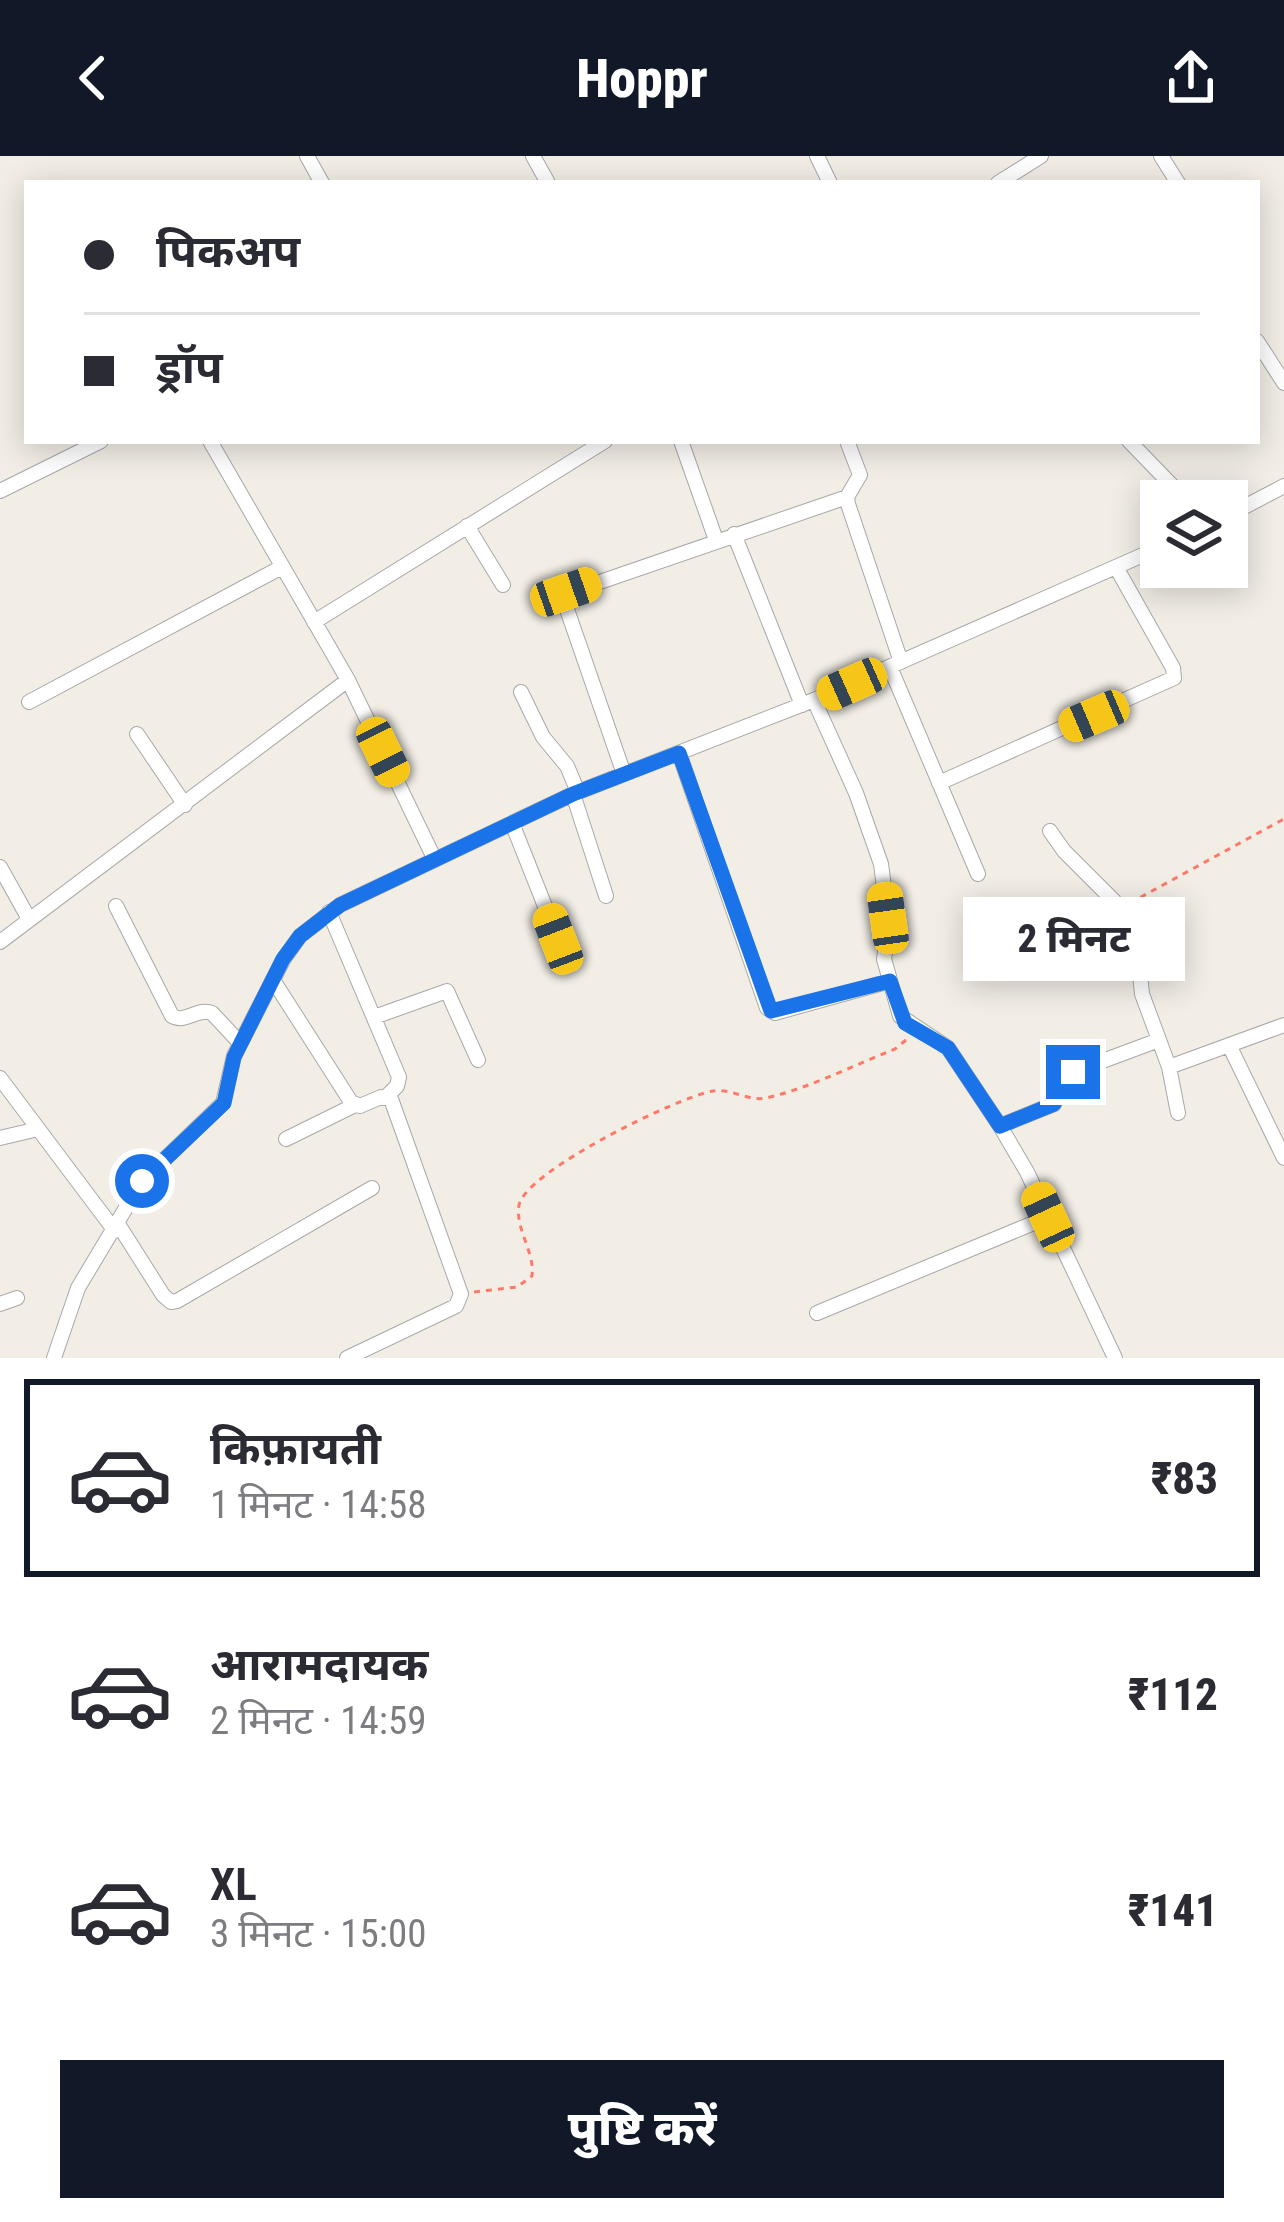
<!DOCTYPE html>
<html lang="hi">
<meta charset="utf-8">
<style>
body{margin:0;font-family:"Roboto Condensed","Noto Sans Devanagari",sans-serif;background:#f2f2f3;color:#2b2b33;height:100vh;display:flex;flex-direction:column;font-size:45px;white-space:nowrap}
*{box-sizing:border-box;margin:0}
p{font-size:39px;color:#7c7c81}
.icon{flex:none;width:66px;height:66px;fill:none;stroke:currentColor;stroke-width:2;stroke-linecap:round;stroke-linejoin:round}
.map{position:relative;height:1202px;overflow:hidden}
.drawer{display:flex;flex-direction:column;background:#fff;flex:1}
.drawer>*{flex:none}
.guide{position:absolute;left:24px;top:24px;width:1236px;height:264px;border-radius:0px;box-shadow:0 6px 30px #0003;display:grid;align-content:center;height:264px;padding:0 60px;background:#fff}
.fabs{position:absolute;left:1140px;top:324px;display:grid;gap:24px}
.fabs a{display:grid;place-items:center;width:108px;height:108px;border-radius:0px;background:#fff;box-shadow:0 6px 30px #0003;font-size:60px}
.end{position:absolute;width:54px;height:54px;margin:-27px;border:15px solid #1a73e8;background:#fff;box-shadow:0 0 0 6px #fff}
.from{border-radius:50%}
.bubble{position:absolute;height:84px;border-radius:0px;background:#fff;box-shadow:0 6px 30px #0003;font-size:39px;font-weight:800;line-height:84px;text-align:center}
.car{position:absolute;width:36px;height:72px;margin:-36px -18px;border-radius:15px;box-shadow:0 0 9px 3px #0007;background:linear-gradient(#f5c518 24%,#345 0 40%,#f5c518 0 76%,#345 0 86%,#f5c518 0)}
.guide b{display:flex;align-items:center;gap:42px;height:114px;font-size:45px}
.guide b+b{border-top:3px solid #e1e1e2}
.guide i{width:30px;height:30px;background:#2b2b33}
ul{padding:21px 0 0;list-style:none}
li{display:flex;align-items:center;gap:36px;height:198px;margin:0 24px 18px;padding:0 36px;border:6px solid transparent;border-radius:0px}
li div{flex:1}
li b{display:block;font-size:45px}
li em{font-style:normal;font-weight:800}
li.on{border-color:#111827}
li>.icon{width:108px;height:108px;stroke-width:1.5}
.primary-button{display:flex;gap:24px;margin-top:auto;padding:24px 60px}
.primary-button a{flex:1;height:138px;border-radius:0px;background:#111827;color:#fff;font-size:48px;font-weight:800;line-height:138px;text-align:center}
header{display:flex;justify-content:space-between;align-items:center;height:156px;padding:0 60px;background:#111827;color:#fff;font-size:54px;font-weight:800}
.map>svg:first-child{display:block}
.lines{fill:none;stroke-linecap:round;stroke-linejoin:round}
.minor-casing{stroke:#a8a8a8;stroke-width:16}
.path{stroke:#ff796a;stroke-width:3;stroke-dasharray:6 6;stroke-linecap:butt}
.minor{stroke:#fff;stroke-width:14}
.route{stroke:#1a73e8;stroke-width:15}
</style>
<header><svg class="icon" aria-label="back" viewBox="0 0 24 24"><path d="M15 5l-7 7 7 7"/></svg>Hoppr<svg class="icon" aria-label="share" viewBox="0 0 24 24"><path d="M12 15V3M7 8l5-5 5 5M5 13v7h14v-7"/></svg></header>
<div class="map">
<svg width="1284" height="1202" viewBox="0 0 1284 1202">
<rect width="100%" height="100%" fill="#f2eee6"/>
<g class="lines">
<defs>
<path id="minor" d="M307,0l15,27
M533,0l15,27
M817,0l13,27
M1161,0l17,27
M998,27l43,-27
M1257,185l27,42
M210,285l138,239 87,180
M681,285l35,99
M847,285l13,34 -13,22 1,7 53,158
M1129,285l58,60
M0,335l101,-50
M1227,360l57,-30
M467,370l36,59
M734,378l68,171
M314,466l291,-181
M890,511l88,207
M521,536l22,45 24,29 11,26
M814,544l42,93 25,71 8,62 -5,33 16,57 48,32 52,78 27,46 88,186
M29,546l253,-135
M137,578l48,71
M679,597l88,255 8,5 115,-32
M624,618l-62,-179 285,-98
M939,627l235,-105 -1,-10 -57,-101
M573,638l33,102
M512,667l46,116
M1050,675l14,20 50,50 25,63 3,30 17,46
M0,711l29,52
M116,750l56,110c13,8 26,-9 40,-3l28,30
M329,756l70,165 -2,9 -10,10
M0,786l348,-262
M273,824l78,122 9,4 21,-9 10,2 70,195 -5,12 -109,52
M374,861l73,-26 31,69
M1229,889l55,113
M1169,911l9,46
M0,922l115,153
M1000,970l54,-22 10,-25 9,-7 86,-32 10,27 115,-42
M0,982l38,-9
M286,983l69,-34
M118,1068l45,71 8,7 6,-1 195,-113
M0,1148l17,-6
M817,1157l231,-96
M54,1202l24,-70 64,-107 81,-78 11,-47 49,-96 17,-24 40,-31 233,-111 241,-94 347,-153"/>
</defs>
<!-- minor casing -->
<use href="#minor" class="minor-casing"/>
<!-- path -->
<path class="path" d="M1130,747l154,-84
M474,1136l43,-5 15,-11c3,-24 -17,-47 -13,-71 7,-34 159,-108 194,-114 19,-3 36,11 53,7 44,-10 88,-33 129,-49l11,-9"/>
<!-- minor -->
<use href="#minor" class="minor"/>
</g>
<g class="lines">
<!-- route -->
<path class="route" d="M142,1025l82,-78 10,-46 49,-98 17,-23 40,-31 233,-111 106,-41 92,258 119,-30 15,42 43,25 52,78 54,-22 10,-25 9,-7"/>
</g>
</svg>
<div class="fabs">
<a><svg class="icon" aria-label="layers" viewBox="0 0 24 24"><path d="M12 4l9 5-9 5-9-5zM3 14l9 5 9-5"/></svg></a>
</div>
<i class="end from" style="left:142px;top:1025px"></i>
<i class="end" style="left:1073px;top:916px"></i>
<div class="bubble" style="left:963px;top:741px;width:222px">2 मिनट</div>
<i class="car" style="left:566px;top:436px;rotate:71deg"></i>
<i class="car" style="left:852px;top:528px;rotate:246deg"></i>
<i class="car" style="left:1094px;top:560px;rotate:247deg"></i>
<i class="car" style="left:383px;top:596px;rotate:154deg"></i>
<i class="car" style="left:888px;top:762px;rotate:352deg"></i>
<i class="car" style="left:558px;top:783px;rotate:339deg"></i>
<i class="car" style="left:1048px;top:1061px;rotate:335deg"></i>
<div class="guide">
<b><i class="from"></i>पिकअप</b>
<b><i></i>ड्रॉप</b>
</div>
</div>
<section class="drawer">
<ul>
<li class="on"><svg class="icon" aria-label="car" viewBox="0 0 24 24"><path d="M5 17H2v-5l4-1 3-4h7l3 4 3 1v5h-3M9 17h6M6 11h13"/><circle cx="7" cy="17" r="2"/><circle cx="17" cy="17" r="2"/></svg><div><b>किफ़ायती</b><p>1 मिनट · 14:58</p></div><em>₹83</em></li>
<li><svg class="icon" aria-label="car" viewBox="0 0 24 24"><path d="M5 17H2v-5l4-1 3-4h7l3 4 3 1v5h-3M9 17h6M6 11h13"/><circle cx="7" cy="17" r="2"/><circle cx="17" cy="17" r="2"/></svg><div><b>आरामदायक</b><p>2 मिनट · 14:59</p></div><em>₹112</em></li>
<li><svg class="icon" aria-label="car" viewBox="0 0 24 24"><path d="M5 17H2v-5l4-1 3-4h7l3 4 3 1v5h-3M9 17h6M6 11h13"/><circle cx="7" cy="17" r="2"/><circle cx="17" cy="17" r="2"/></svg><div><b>XL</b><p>3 मिनट · 15:00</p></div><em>₹141</em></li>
</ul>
<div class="primary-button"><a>पुष्टि करें</a></div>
</section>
